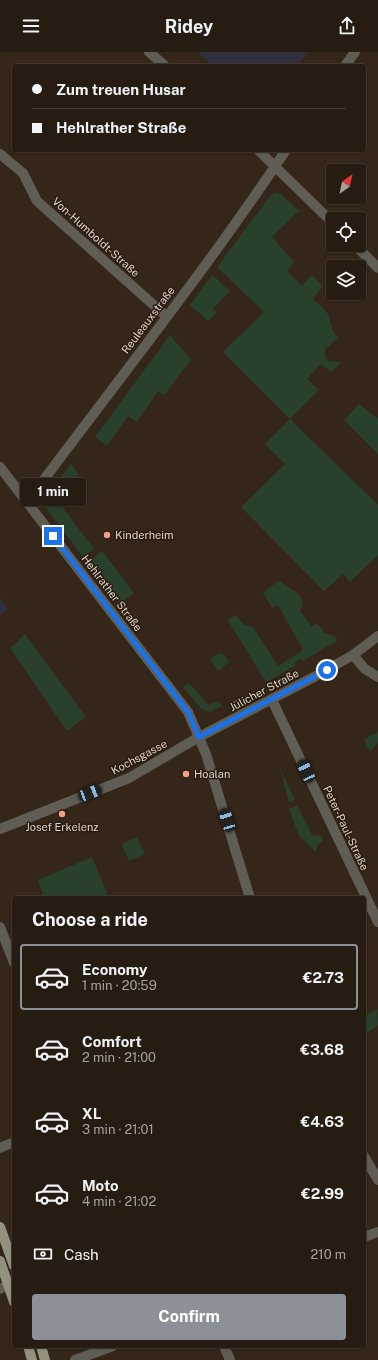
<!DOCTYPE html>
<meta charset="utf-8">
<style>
body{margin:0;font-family:"Public Sans",sans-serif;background:#2f251b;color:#f1f3f6;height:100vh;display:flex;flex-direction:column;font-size:15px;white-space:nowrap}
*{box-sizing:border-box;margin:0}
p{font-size:13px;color:#a4a19f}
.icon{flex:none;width:22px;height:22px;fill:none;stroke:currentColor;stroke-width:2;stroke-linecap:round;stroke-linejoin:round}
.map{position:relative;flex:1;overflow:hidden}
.side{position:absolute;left:12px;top:844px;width:354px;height:452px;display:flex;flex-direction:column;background:#271c12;border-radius:4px;box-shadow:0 1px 3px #0004,0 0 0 1px #433a32}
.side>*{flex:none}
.top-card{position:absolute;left:12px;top:12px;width:354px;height:88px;border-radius:4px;box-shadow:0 1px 3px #0004,0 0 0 1px #433a32;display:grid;align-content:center;height:88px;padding:0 20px;background:#271c12}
.needle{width:26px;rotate:33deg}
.controls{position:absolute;left:326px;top:112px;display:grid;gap:8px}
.controls a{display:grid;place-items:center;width:40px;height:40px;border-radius:4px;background:#271c12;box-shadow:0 1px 3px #0004,0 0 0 1px #433a32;font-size:20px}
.end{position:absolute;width:18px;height:18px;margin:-9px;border:5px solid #1a73e8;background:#fff;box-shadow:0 0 0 2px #fff}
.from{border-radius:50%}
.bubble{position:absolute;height:28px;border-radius:4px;background:#271c12;box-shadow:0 1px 3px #0004,0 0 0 1px #433a32;font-size:13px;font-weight:700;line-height:28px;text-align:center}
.car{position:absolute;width:12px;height:24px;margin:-12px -6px;border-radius:5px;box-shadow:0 0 3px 1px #0007;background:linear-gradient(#222 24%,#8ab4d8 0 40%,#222 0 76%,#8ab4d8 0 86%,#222 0)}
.top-card b{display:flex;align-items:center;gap:14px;height:38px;font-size:15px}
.top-card b+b{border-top:1px solid #433a32}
.top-card i{width:10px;height:10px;background:#f1f3f6}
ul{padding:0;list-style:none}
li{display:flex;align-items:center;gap:12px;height:66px;margin:0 8px 6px;padding:0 12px;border:2px solid transparent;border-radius:4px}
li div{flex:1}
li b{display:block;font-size:15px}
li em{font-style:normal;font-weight:700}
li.current{border-color:#8c9099}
li>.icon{width:36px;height:36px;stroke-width:1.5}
h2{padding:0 20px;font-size:18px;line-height:48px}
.pay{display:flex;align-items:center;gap:10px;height:44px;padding:0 20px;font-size:15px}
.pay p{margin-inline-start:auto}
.action{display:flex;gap:8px;margin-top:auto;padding:8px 20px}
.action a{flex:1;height:46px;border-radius:4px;background:#8c9099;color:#fff;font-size:16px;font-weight:700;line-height:46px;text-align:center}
header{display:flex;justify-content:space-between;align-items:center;height:52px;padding:0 20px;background:#271c12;font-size:18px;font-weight:700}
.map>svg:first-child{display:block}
.education{fill:#312e3e}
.green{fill:#29412b}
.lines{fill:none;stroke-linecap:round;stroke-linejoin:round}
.pedestrian{stroke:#5f5d54;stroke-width:10}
.minor{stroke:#5f5d54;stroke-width:10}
.tertiary{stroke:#5f5d54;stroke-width:10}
.primary{stroke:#93907d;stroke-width:10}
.route{stroke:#1a73e8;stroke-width:5}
.poi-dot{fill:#f49e8a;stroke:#2a1c0e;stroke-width:1.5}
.labels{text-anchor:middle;stroke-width:3;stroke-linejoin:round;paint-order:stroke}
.street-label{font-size:11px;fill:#ded4cb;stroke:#2a1c0e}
.poi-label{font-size:11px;fill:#ded4cb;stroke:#2a1c0e;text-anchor:start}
</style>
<header><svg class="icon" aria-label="menu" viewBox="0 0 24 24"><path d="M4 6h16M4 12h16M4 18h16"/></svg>Ridey<svg class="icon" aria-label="share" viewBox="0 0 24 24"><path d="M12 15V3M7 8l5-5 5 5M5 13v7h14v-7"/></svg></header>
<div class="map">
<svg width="378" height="1308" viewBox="0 0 378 1308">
<rect width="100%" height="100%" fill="#342618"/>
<!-- education -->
<path class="education" d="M198,0h111l-12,14h-85z
M0,546l8,11 -8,7z"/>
<!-- green -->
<path class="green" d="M276,141l5,1 18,17 -27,26 22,25 -7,9 15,15 10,-11 11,11 -10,12 15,16 5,17 5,7 -13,11v8l3,4 14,1 -11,10 -10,-8 -14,15 12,11 -29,29 88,86v50l-28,27 -7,-8 -19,17 -83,-84 44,-43 -20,-20 25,-25 -67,-67 41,-40 -47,-45 54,-72z
M212,223l18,16 -17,18 4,3 -9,9 -18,-16z
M170,283l21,25 -27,35 -6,-4 -21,31 -9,-6 -21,30 -12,-9z
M359,352l19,15v35l-34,-34z
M71,412l8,10 -16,34 31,41 -11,8 -39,-52 -1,-3z
M102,499l32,42 -14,11 -32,-42z
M279,529l20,13 4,9 -3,8 12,16 5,-4 8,10 9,3 4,4 -35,21 -2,-2 -7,4 1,3 -29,16 -39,-63 9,-4 7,9 10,3 25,39 25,-16 -25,-45 -6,3 -9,-16z
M25,582l61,83 -19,14 -57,-83z
M220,600l1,3 3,-1 5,8 -11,9 -8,-12z
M189,631l19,22 10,-4 4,5 -12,6 -9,-3 -18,-22z
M378,680v10l-8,10 -6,-13z
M280,716l15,32 -6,2z
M297,753l15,30 10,1 1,4 -6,6 -1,6 -17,-16 -10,-27z
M137,785l8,17 -16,7 -7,-17z
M92,805l17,41h-65l-6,-18z
M377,957l1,16 -14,10v-19z"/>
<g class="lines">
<!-- pedestrian -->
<path class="pedestrian" d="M364,1185l14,-5"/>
<!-- minor -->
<path class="minor" d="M149,0l16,14
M345,14l10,-14
M258,98l75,73
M0,102l23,19 14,28 129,115
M355,193l23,23
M0,415l188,245 18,42 44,144
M25,448l11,-10c84,-112 172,-223 250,-340
M353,603l12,14 13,8
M272,648l106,222
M0,875l14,36
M0,1096l14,-6
M364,1104l14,24
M0,1237l14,-8
M224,1294l6,14
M75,1308l38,-14"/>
<!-- tertiary -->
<path class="tertiary" d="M0,777l129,-51 70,-41 115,-60 39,-22 25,-19"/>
<!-- primary -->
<path class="primary" d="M0,1175l14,39
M0,1209l14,41
M28,1294l4,14
M41,1294l4,14"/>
</g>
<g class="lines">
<!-- route -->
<path class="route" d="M53,484l135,176 11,25 128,-67"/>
</g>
<!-- markers -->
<g class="poi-dot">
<circle cx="107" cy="483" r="4"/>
<circle cx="186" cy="722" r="4"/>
<circle cx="62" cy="762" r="4"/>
</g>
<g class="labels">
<!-- street labels -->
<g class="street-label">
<text transform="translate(96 185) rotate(42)" y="4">Von-Humboldt-Straße</text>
<text transform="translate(148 268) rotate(-53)" y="4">Reuleauxstraße</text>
<text transform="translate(112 541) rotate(53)" y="4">Hehlrather Straße</text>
<text transform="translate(264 638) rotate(-28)" y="4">Jülicher Straße</text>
<text transform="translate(139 705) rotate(-28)" y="4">Kochsgasse</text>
<text transform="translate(346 776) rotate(65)" y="4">Peter-Paul-Straße</text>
</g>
<!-- poi labels -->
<g class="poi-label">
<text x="115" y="487">Kinderheim</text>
<text x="194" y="726">Hoalan</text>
<text x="62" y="779" text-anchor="middle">Josef Erkelenz</text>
</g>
</g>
</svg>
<div class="controls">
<a><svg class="needle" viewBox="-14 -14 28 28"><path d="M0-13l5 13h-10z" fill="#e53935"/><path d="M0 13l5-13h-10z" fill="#a4a19f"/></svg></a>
<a><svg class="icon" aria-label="locate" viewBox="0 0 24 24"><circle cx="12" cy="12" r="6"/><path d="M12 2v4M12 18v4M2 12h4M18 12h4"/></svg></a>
<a><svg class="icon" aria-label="layers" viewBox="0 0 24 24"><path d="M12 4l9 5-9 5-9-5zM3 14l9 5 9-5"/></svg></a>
</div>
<i class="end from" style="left:327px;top:618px"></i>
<i class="end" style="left:53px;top:484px"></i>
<div class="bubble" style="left:20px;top:426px;width:66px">1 min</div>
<i class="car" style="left:306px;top:719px;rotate:335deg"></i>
<i class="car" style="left:90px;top:741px;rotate:69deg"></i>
<i class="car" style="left:227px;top:768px;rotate:343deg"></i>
<div class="top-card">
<b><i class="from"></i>Zum treuen Husar</b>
<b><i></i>Hehlrather Straße</b>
</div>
<section class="side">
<h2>Choose a ride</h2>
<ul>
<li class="current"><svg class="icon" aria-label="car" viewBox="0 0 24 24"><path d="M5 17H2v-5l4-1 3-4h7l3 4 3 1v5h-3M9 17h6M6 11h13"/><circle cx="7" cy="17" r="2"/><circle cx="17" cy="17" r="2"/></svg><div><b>Economy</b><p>1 min · 20:59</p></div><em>€2.73</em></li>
<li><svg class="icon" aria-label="car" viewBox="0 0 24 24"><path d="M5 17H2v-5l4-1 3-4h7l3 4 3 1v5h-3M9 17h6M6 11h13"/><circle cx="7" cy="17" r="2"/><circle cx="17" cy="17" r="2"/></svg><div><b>Comfort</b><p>2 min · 21:00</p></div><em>€3.68</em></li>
<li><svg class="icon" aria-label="car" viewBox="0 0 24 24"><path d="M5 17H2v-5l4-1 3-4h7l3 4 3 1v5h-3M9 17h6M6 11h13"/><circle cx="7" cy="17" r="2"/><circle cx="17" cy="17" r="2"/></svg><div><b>XL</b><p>3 min · 21:01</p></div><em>€4.63</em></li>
<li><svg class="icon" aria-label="car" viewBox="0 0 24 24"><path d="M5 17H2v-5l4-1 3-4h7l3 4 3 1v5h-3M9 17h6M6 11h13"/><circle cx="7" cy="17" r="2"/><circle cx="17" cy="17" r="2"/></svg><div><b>Moto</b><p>4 min · 21:02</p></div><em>€2.99</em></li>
</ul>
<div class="pay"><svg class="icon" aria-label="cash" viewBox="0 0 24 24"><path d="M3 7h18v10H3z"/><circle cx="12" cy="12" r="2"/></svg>Cash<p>210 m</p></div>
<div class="action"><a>Confirm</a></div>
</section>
</div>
